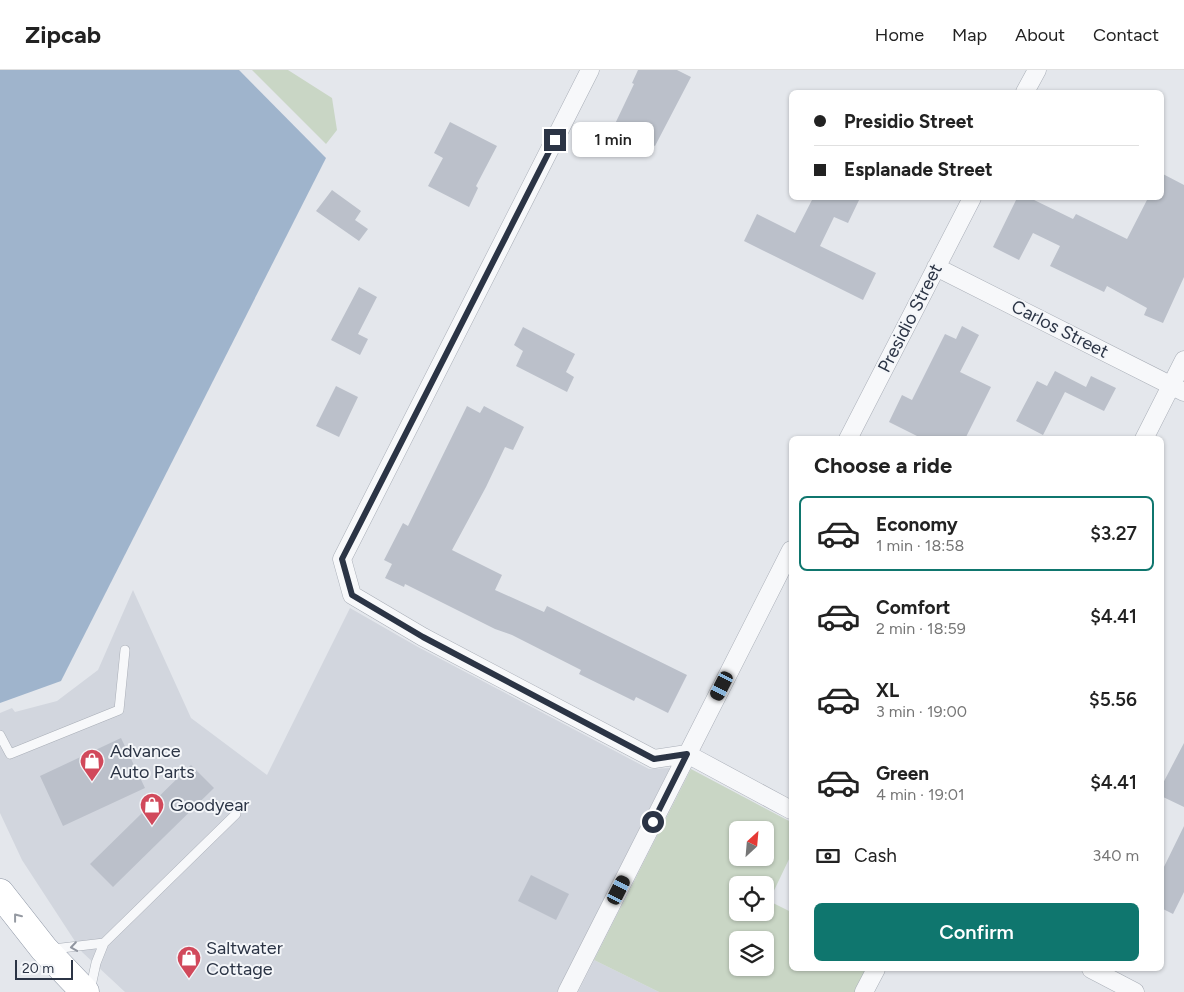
<!DOCTYPE html>
<meta charset="utf-8">
<style>
body{margin:0;font-family:Figtree,sans-serif;background:#f6f6f6;color:#222;height:100vh;display:flex;flex-direction:column;font-size:19px;white-space:nowrap}
*{box-sizing:border-box;margin:0}
p{font-size:16px;color:#767676}
.icon{flex:none;width:28px;height:28px;fill:none;stroke:currentColor;stroke-width:2;stroke-linecap:round;stroke-linejoin:round}
.map{position:relative;flex:1;overflow:hidden}
.side{position:absolute;left:789px;top:366px;width:375px;height:535px;display:flex;flex-direction:column;background:#fff;border-radius:8px;box-shadow:0 1px 4px #0004}
.side>*{flex:none}
.hud{position:absolute;left:789px;top:20px;width:375px;height:110px;border-radius:8px;box-shadow:0 1px 4px #0004;display:grid;align-content:center;height:110px;padding:0 25px;background:#fff}
.needle{width:32px;rotate:26deg}
.controls{position:absolute;left:729px;top:751px;display:grid;gap:10px}
.controls a{display:grid;place-items:center;width:45px;height:45px;border-radius:8px;background:#fff;box-shadow:0 1px 4px #0004;font-size:25px}
.scale{position:absolute;left:15px;bottom:12px;width:58px;box-sizing:border-box;padding-left:5px;border:2px solid #2b3445;border-top:0;font-size:14px;line-height:18px;white-space:nowrap;color:#2b3445;-webkit-text-stroke:4px #f4f6f9;paint-order:stroke}
.end{position:absolute;width:22px;height:22px;margin:-11px;border:6px solid #2b3445;background:#fff;box-shadow:0 0 0 2px #fff}
.from{border-radius:50%}
.bubble{position:absolute;height:35px;border-radius:8px;background:#fff;box-shadow:0 1px 4px #0004;font-size:16px;font-weight:600;line-height:35px;text-align:center}
.car{position:absolute;width:15px;height:30px;margin:-15px -8px;border-radius:6px;box-shadow:0 0 4px 1px #0007;background:linear-gradient(#222 24%,#8ab4d8 0 40%,#222 0 76%,#8ab4d8 0 86%,#222 0)}
.hud b{display:flex;align-items:center;gap:18px;height:48px;font-size:19px}
.hud b+b{border-top:1px solid #e0e0e0}
.hud i{width:12px;height:12px;background:#222}
ul{padding:0;list-style:none}
li{display:flex;align-items:center;gap:15px;height:75px;margin:0 10px 8px;padding:0 15px;border:2px solid transparent;border-radius:8px}
li div{flex:1}
li b{display:block;font-size:19px}
li em{font-style:normal;font-weight:600}
li.current{border-color:#0f766e}
li>.icon{width:45px;height:45px;stroke-width:1.5}
h2{padding:0 25px;font-size:22px;line-height:60px}
.pay{display:flex;align-items:center;gap:12px;height:55px;padding:0 25px;font-size:19px}
.pay p{margin-inline-start:auto}
.action{display:flex;gap:10px;margin-top:auto;padding:10px 25px}
.action a{flex:1;height:58px;border-radius:8px;background:#0f766e;color:#fff;font-size:20px;font-weight:600;line-height:58px;text-align:center}
header{display:flex;align-items:center;gap:30px;box-sizing:border-box;height:70px;padding:0 25px;background:#fff;border-bottom:1px solid #e0e0e0}
header strong{font-size:24px}
nav{display:flex;gap:28px;margin-inline-start:auto;font-size:18px}
.map>svg:first-child{display:block}
.built{fill:#d2d6de}
.green{fill:#c9d6c5;fill-rule:evenodd}
.water{fill:#9fb4cc}
.building{fill:#bbc0ca}
.lines{fill:none;stroke-linecap:round;stroke-linejoin:round}
.service-casing{stroke:#a9aeb7;stroke-width:10}
.minor-casing{stroke:#a9aeb7;stroke-width:19}
.trunk-casing{stroke:#8b94a3;stroke-width:29}
.service{stroke:#f7f8fa;stroke-width:9}
.minor{stroke:#f7f8fa;stroke-width:18}
.trunk{stroke:#fff;stroke-width:28}
.oneway{stroke:#959aa2}
.oneway2{stroke:#9196a0}
.route{stroke:#2b3445;stroke-width:6}
.labels{text-anchor:middle;stroke-width:4;stroke-linejoin:round;paint-order:stroke}
.street-label{font-size:18px;fill:#2b3445;stroke:#f4f6f9}
.poi-label{font-size:18px;fill:#2b3445;stroke:#f4f6f9;text-anchor:start}
</style>
<header>
<strong>Zipcab</strong>
<nav><a>Home</a><a>Map</a><a>About</a><a>Contact</a></nav>
</header>
<div class="map">
<svg width="1184" height="922" viewBox="0 0 1184 922">
<rect width="100%" height="100%" fill="#e4e7ec"/>
<!-- built -->
<path class="built" d="M133,520l58,128 76,57 83,-167 68,39 231,122 21,-1 -113,224h-432l-43,-40 -60,-92 -22,-47v-100l12,-5 3,4 42,-11 41,-31z
M594,890l65,32h-81z"/>
<!-- green -->
<path class="green" d="M252,0h36l44,28 5,32 -11,14z
M691,699l100,53v33l-22,46 22,11v57h75l-11,23h-196l-65,-32zM738,760h27v28h-27zM738,815h27v27h-27zM738,870h27v28h-27z"/>
<!-- water -->
<path class="water" d="M0,0h239l87,88 -265,523 -61,22z"/>
<!-- building -->
<path class="building" d="M638,0h39l14,7 -36,69 -41,-20 20,-42 -2,-1z
M450,52l47,24 -21,40 2,2 -9,19 -41,-21 15,-28 -9,-5z
M1161,103l23,12v92l-21,46 -19,-8 3,-7 -40,-22 -3,6 -54,-26 10,-20 -27,-13 -14,27 -26,-13 24,-49h13l43,21 3,-5 51,25 21,-41h13z
M332,120l29,21 -6,9 13,9 -9,12 -43,-30z
M813,128h47l-12,25 -14,-6 -14,29 56,27 -13,27 -119,-59 13,-27 38,19z
M359,217l18,10 -19,37 10,5 -8,16 -29,-15z
M962,256l17,9 -19,37 31,15 -26,52h-42l-34,-17 13,-27 10,5 33,-66 11,5z
M523,257l52,27 -9,18 8,5 -7,15 -51,-26 7,-15 -9,-6z
M1055,301l31,16 5,-11 25,12 -12,23 -39,-19 -22,43 -27,-14 21,-40 10,5z
M336,316l22,11 -19,40 -23,-11z
M467,336l13,7 4,-7 40,21 -11,23 -8,-3 -19,40 -34,63 50,25 -7,15 49,22 3,-6 140,69 -19,38 -32,-16 -2,4 -55,-27 2,-4 -69,-35 -17,-6 -90,-45 -1,3 -19,-9 7,-14 -8,-4 19,-37 5,3z
M121,668l24,50 -82,38 -23,-50z
M1184,673v64l-23,-11v-9z
M191,695l23,23 -101,99 -23,-23z
M1184,756v66l-11,22 -12,-6v-35z
M531,805l38,19 -13,26 -38,-19z"/>
<g class="lines">
<defs>
<path id="service" d="M0,665l10,19 109,-44 6,-60
M53,879l51,-6
M90,921l6,-28 8,-20 132,-129"/>
<path id="minor" d="M590,0l-248,489 10,36 71,42 231,122 33,-5 104,56
M1025,22l12,-22
M936,197l248,125
M848,369l124,-241
M1144,369l40,-79
M1091,899l44,23
M567,922l224,-442
M864,922l12,-23"/>
<path id="trunk" d="M0,823l44,56 41,43"/>
</defs>
<!-- service casing -->
<use href="#service" class="service-casing"/>
<!-- minor casing -->
<use href="#minor" class="minor-casing"/>
<!-- trunk casing -->
<use href="#trunk" class="trunk-casing"/>
<!-- service -->
<use href="#service" class="service"/>
<!-- minor -->
<use href="#minor" class="minor"/>
<!-- trunk -->
<use href="#trunk" class="trunk"/>
</g>
<!-- one-way arrows -->
<defs><path id="oneway-chevron" d="M-2-3.5L2.5 0L-2 3.5" fill="none" stroke-width="1.6" stroke-linecap="round" stroke-linejoin="round" transform="scale(1.25)"/></defs>
<use class="oneway" href="#oneway-chevron" transform="translate(17 847) rotate(-128)"/>
<use class="oneway2" href="#oneway-chevron" transform="translate(74 877) rotate(172)"/>
<g class="lines">
<!-- route -->
<path class="route" d="M555,70l-213,419 10,36 71,42 231,122 33,-5 -34,68"/>
</g>
<!-- icons -->
<defs>
<symbol id="shop-pin" viewBox="-11 -11 22 30"><path d="M0 17L-7.5 6A9.5 9.5 0 1 1 7.5 6Z" fill="#d1495b" stroke="#f4f6f9"/><path d="M-5-2.5h2.3a2.7 3.5 0 0 1 5.4 0H5L5.5 6h-11ZM-1.5-2.5h3a1.5 2.3 0 0 0-3 0Z" fill="#fff"/></symbol>
</defs>
<g fill-rule="evenodd">
<use href="#shop-pin" x="78" y="677" width="28" height="38"/>
<use href="#shop-pin" x="138" y="721" width="28" height="38"/>
<use href="#shop-pin" x="175" y="874" width="28" height="38"/>
</g>
<g class="labels">
<!-- street labels -->
<g class="street-label">
<text transform="translate(910 248) rotate(-63)" y="6">Presidio Street</text>
<text transform="translate(1060 259) rotate(27)" y="6">Carlos Street</text>
</g>
<!-- poi labels -->
<g class="poi-label">
<text x="110" y="687">Advance<tspan x="110" dy="21">Auto Parts</tspan></text>
<text x="170" y="741">Goodyear</text>
<text x="206" y="884">Saltwater<tspan x="206" dy="21">Cottage</tspan></text>
</g>
</g>
</svg>
<div class="controls">
<a><svg class="needle" viewBox="-14 -14 28 28"><path d="M0-13l5 13h-10z" fill="#e53935"/><path d="M0 13l5-13h-10z" fill="#767676"/></svg></a>
<a><svg class="icon" aria-label="locate" viewBox="0 0 24 24"><circle cx="12" cy="12" r="6"/><path d="M12 2v4M12 18v4M2 12h4M18 12h4"/></svg></a>
<a><svg class="icon" aria-label="layers" viewBox="0 0 24 24"><path d="M12 4l9 5-9 5-9-5zM3 14l9 5 9-5"/></svg></a>
</div>
<div class="scale">20 m</div>
<i class="end from" style="left:653px;top:752px"></i>
<i class="end" style="left:555px;top:70px"></i>
<div class="bubble" style="left:572px;top:52px;width:82px">1 min</div>
<i class="car" style="left:722px;top:616px;rotate:207deg"></i>
<i class="car" style="left:619px;top:820px;rotate:27deg"></i>
<div class="hud">
<b><i class="from"></i>Presidio Street</b>
<b><i></i>Esplanade Street</b>
</div>
<section class="side">
<h2>Choose a ride</h2>
<ul>
<li class="current"><svg class="icon" aria-label="car" viewBox="0 0 24 24"><path d="M5 17H2v-5l4-1 3-4h7l3 4 3 1v5h-3M9 17h6M6 11h13"/><circle cx="7" cy="17" r="2"/><circle cx="17" cy="17" r="2"/></svg><div><b>Economy</b><p>1 min · 18:58</p></div><em>$3.27</em></li>
<li><svg class="icon" aria-label="car" viewBox="0 0 24 24"><path d="M5 17H2v-5l4-1 3-4h7l3 4 3 1v5h-3M9 17h6M6 11h13"/><circle cx="7" cy="17" r="2"/><circle cx="17" cy="17" r="2"/></svg><div><b>Comfort</b><p>2 min · 18:59</p></div><em>$4.41</em></li>
<li><svg class="icon" aria-label="car" viewBox="0 0 24 24"><path d="M5 17H2v-5l4-1 3-4h7l3 4 3 1v5h-3M9 17h6M6 11h13"/><circle cx="7" cy="17" r="2"/><circle cx="17" cy="17" r="2"/></svg><div><b>XL</b><p>3 min · 19:00</p></div><em>$5.56</em></li>
<li><svg class="icon" aria-label="car" viewBox="0 0 24 24"><path d="M5 17H2v-5l4-1 3-4h7l3 4 3 1v5h-3M9 17h6M6 11h13"/><circle cx="7" cy="17" r="2"/><circle cx="17" cy="17" r="2"/></svg><div><b>Green</b><p>4 min · 19:01</p></div><em>$4.41</em></li>
</ul>
<div class="pay"><svg class="icon" aria-label="cash" viewBox="0 0 24 24"><path d="M3 7h18v10H3z"/><circle cx="12" cy="12" r="2"/></svg>Cash<p>340 m</p></div>
<div class="action"><a>Confirm</a></div>
</section>
</div>
